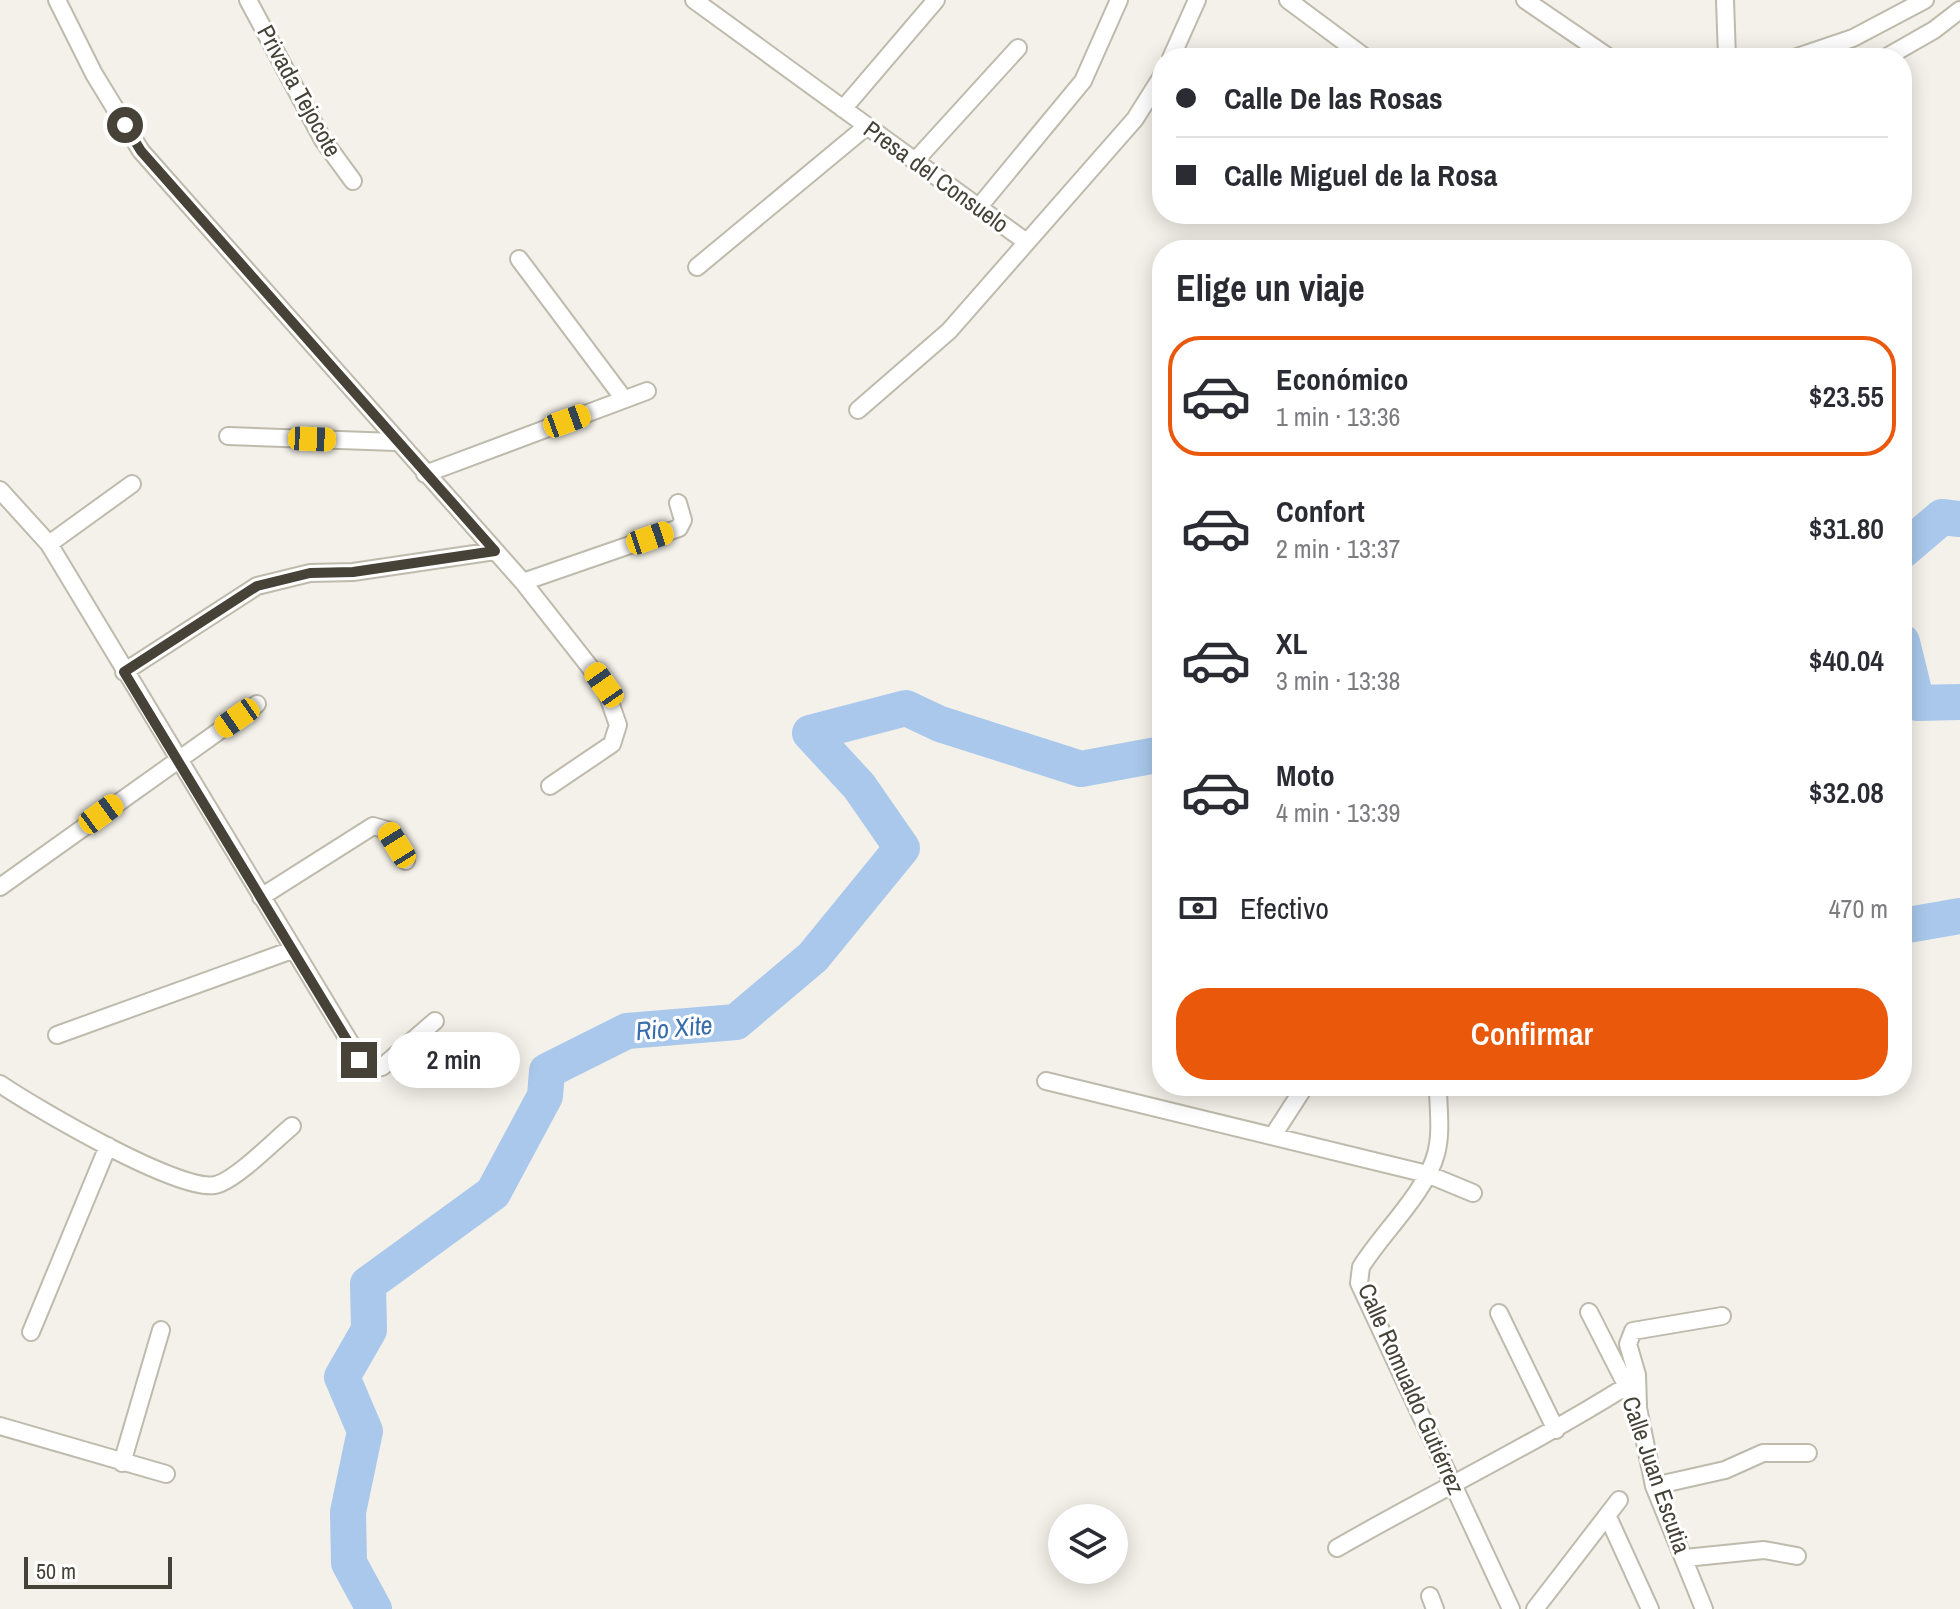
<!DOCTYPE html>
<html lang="es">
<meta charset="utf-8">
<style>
body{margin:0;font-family:"Archivo Narrow",sans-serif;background:#f7f7f7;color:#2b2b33;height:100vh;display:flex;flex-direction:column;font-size:30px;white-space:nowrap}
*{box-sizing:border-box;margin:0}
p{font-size:26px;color:#7c7c81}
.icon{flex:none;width:44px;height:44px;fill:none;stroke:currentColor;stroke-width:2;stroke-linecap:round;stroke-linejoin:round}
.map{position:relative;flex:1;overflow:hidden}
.side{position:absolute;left:1152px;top:240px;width:760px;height:856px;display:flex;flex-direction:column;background:#fff;border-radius:32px;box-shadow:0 4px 20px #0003}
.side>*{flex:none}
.banner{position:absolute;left:1152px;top:48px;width:760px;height:176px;border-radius:32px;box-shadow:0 4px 20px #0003;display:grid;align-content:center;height:176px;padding:0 24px;background:#fff}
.controls{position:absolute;left:1048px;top:1504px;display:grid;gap:16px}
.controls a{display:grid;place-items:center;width:80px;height:80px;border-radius:50%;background:#fff;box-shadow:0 4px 20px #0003;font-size:40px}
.scale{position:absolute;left:24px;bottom:20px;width:148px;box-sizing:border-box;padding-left:8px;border:4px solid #464237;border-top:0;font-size:22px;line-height:28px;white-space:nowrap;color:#464237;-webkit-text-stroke:6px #fff;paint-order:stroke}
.end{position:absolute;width:36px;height:36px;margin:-18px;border:10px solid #464237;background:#fff;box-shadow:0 0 0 4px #fff}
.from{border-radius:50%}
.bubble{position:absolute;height:56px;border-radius:28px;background:#fff;box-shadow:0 4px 20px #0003;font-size:26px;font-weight:600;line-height:56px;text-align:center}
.car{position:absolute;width:24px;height:48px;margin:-24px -12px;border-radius:10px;box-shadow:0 0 6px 2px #0007;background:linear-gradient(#f5c518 24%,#345 0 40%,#f5c518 0 76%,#345 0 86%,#f5c518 0)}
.banner b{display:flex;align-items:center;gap:28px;height:76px;font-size:30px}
.banner b+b{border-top:2px solid #e1e1e2}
.banner i{width:20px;height:20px;background:#2b2b33}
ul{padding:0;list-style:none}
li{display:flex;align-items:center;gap:24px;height:120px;margin:0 16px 12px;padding:0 8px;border:4px solid transparent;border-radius:32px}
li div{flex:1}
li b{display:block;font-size:30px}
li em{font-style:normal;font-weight:600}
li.selected{border-color:#ea580c}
li>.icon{width:72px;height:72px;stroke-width:1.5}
h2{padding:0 24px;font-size:36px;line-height:96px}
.pay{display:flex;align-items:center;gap:20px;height:88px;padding:0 24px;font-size:30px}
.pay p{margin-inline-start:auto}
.cta{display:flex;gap:16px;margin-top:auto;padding:16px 24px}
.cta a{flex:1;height:92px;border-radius:32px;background:#ea580c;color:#fff;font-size:32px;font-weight:600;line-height:92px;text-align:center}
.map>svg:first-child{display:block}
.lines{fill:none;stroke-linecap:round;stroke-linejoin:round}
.river{stroke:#a9c8eb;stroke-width:36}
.minor-casing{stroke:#bebaac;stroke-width:20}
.minor{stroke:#fff;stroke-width:16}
.route{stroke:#464237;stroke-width:10}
.labels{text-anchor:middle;stroke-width:6;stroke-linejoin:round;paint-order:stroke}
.street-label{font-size:24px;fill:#464237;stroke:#fff}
.water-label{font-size:26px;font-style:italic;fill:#386cab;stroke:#fff}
</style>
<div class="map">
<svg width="1960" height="1609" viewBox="0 0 1960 1609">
<rect width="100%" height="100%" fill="#f3f1e9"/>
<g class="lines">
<!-- river -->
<path class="river" d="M1902,551l40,-34 18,2
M1902,642l15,61 43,-1
M1902,926l58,-10
M374,1609l-25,-46 -1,-51 17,-81 -23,-54 27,-47 -1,-46 125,-91 52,-97 2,-25 80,-40 109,-9 77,-65 89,-109 -43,-62 -49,-53 96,-25 34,16 141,45 81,-15"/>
<defs>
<path id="minor" d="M57,0l37,74 47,77 382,431 81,103 14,40 -6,19 -62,42
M248,0l75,140 30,41
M694,0l331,241
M1288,0l78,58
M1525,0l85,58
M1725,0l2,58
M1171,58l26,-58
M1794,58l59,-20 72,-38
M1885,58l49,-28 26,-20
M843,109l93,-109
M915,161l103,-113
M978,208l105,-127 36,-81
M519,259l105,140
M697,267l170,-141
M858,410l91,-79 186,-212 27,-43
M228,436l168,6
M425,474l222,-83
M0,490l49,54 317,525 16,-2 53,-46
M49,544l83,-60
M523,582l156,-54 4,-8 -5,-17
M124,672l133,-86 53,-13 43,-1 142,-21
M0,887l257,-183
M261,897l112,-71 14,4 19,31
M57,1035l235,-85
M1046,1081l381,93 46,19
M0,1084c34,23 178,108 215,101 20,-4 60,-45 77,-59
M1438,1086c0,22 4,46 -2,68 -10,38 -54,79 -75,113l-2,16 152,326
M1274,1134l31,-48
M1589,1312l49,96 16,78 50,123
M1499,1313l57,117
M31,1332l77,-186
M1638,1406l-1,-31 -9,-31 5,-13 89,-15
M0,1426l166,48
M122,1463l39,-133
M1654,1486l71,-16 38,-17h45
M1608,1517l42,92
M1337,1548c96,-55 195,-103 288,-161
M1685,1558l79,-8 33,6
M1430,1596l5,13
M1535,1609l84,-109"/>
</defs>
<!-- minor casing -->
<use href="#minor" class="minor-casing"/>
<!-- minor -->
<use href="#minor" class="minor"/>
</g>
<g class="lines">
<!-- route -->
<path class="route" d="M125,125l16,26 354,400 -142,21 -43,1 -53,13 -133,86 235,388"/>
</g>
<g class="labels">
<!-- street labels -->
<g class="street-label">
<text transform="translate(299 91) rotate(61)" y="8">Privada Tejocote</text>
<text transform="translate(936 177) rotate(36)" y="8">Presa del Consuelo</text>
<text transform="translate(1411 1389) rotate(66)" y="8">Calle Romualdo Gutiérrez</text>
<text transform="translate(1656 1475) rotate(71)" y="8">Calle Juan Escutia</text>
</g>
<!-- water labels -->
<g class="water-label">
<text transform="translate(674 1028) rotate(-5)" y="9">Rio Xite</text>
</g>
</g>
</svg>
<div class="controls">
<a><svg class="icon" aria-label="layers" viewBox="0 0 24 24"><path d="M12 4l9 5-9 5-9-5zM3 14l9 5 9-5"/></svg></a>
</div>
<div class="scale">50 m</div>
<i class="end from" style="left:125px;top:125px"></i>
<i class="end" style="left:359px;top:1060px"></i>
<div class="bubble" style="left:388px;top:1032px;width:132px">2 min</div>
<i class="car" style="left:567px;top:421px;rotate:70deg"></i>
<i class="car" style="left:312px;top:439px;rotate:92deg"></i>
<i class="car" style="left:650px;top:538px;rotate:71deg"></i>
<i class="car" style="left:604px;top:685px;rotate:325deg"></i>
<i class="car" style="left:237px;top:718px;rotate:235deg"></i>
<i class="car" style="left:101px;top:814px;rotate:54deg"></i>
<i class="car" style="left:397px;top:845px;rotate:328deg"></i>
<div class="banner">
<b><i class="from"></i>Calle De las Rosas</b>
<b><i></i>Calle Miguel de la Rosa</b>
</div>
<section class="side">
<h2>Elige un viaje</h2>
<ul>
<li class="selected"><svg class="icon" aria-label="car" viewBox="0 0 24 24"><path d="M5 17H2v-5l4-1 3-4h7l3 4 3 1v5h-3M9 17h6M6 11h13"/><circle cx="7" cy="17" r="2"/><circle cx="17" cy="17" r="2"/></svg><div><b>Económico</b><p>1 min · 13:36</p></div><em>$23.55</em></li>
<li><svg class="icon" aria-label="car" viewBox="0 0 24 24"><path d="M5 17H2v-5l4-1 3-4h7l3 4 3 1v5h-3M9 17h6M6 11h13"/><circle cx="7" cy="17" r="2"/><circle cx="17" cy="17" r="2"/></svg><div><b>Confort</b><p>2 min · 13:37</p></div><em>$31.80</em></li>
<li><svg class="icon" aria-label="car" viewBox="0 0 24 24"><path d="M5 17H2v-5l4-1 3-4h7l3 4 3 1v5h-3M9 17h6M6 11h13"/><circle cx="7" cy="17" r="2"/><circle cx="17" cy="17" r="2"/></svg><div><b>XL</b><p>3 min · 13:38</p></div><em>$40.04</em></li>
<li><svg class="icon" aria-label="car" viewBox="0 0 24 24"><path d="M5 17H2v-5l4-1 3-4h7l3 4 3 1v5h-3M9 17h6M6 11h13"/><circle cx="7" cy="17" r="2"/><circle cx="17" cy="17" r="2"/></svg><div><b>Moto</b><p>4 min · 13:39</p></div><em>$32.08</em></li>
</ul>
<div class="pay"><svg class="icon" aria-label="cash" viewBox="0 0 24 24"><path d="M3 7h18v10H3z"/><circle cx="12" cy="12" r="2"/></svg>Efectivo<p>470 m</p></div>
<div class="cta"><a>Confirmar</a></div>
</section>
</div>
